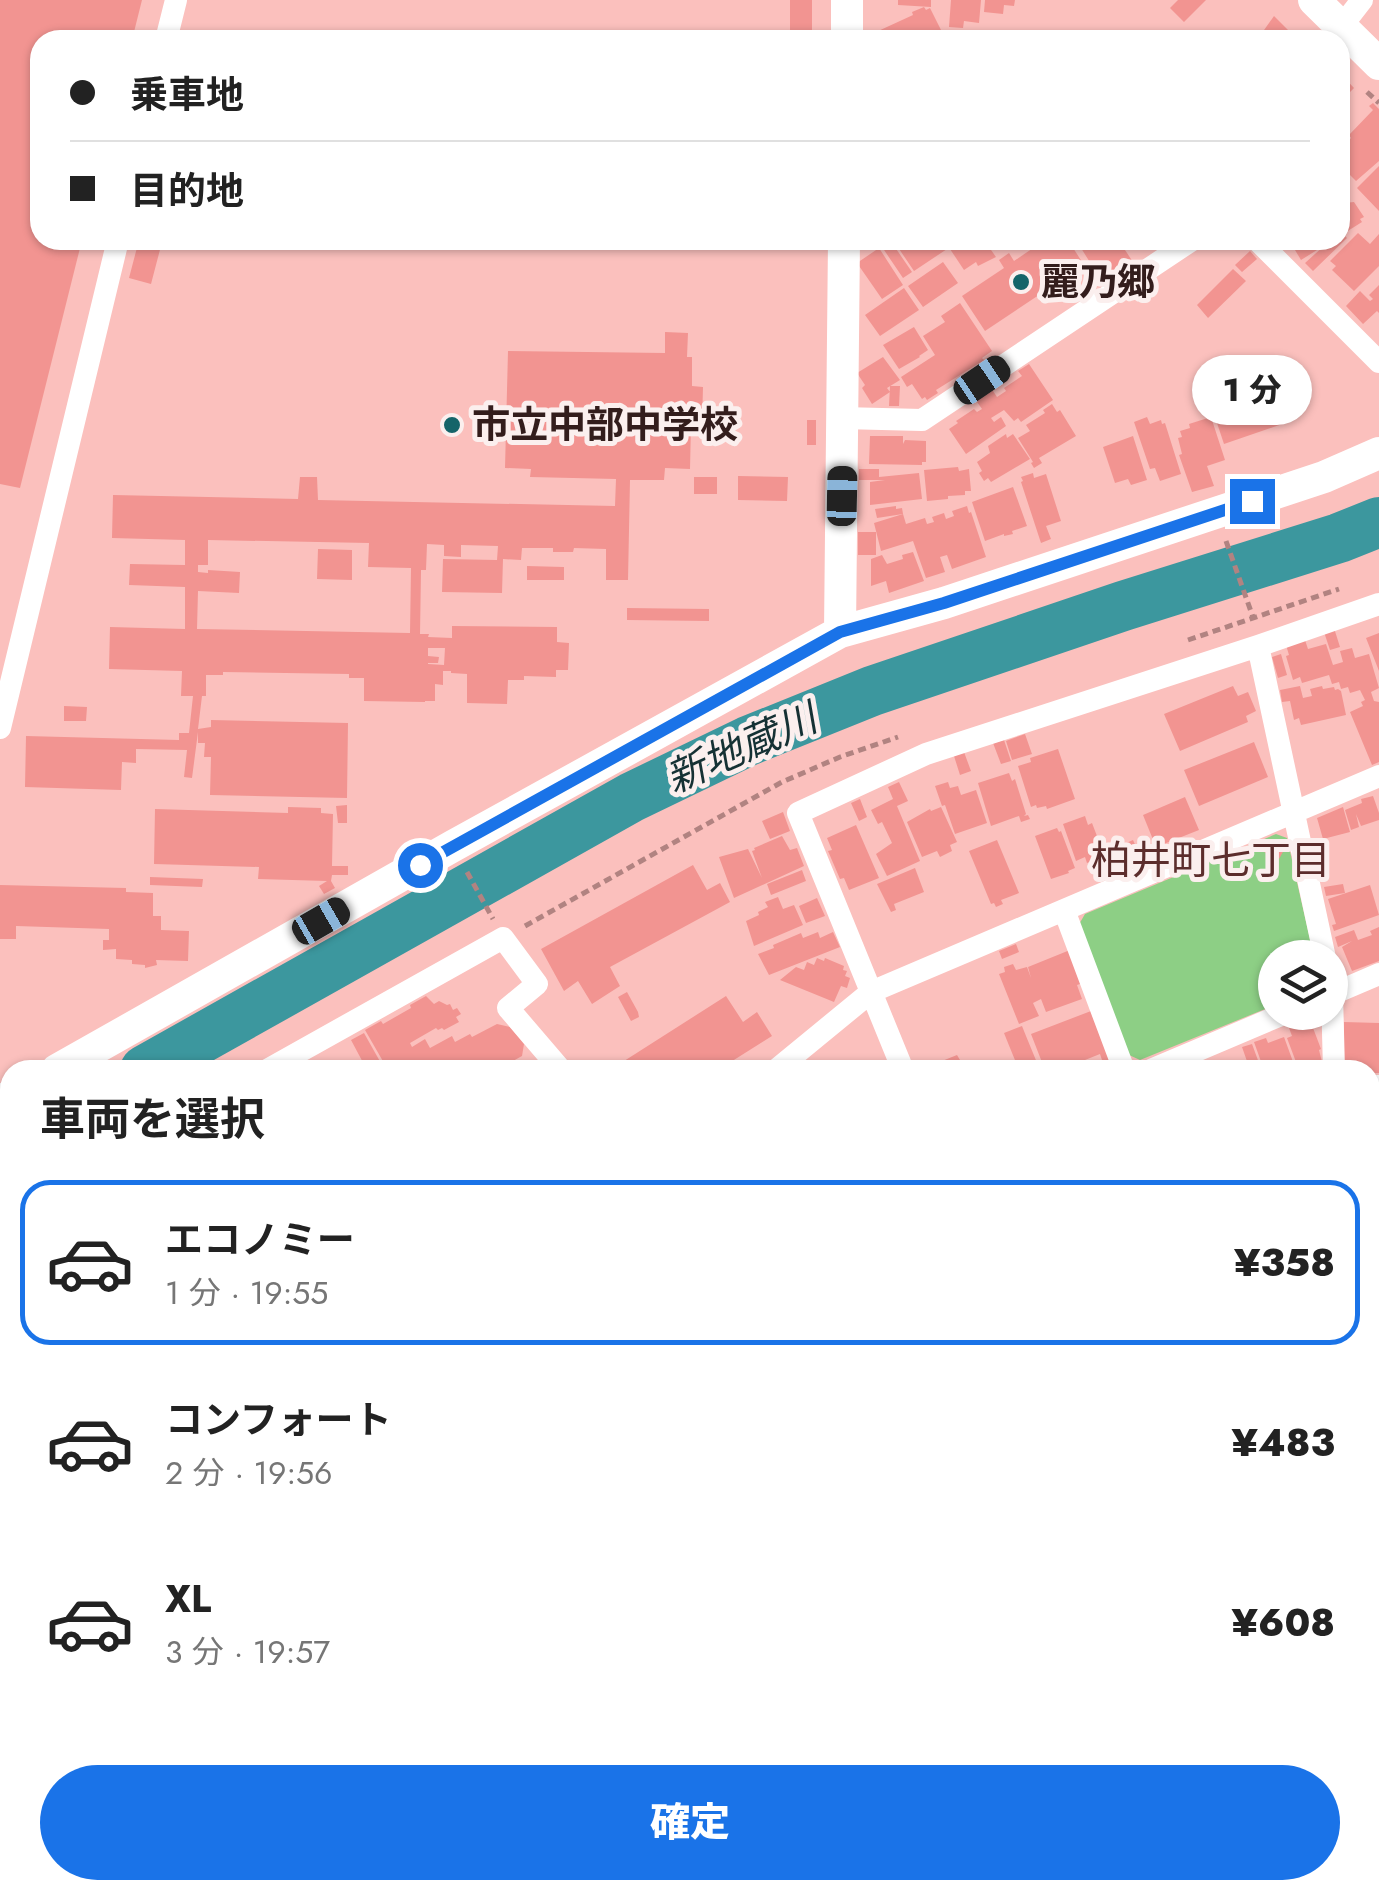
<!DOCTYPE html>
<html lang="ja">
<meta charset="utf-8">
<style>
body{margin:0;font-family:Jost,"Noto Sans JP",sans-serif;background:#f6f6f6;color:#222;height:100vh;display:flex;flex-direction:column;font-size:38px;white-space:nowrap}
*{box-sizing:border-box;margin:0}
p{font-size:32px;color:#767676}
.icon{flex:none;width:55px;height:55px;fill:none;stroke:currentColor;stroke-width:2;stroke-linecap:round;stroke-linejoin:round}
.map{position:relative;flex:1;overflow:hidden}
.panel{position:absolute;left:0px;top:1060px;width:1380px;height:840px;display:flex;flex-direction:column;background:#fff;border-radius:30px 30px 0 0;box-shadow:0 2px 8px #0004}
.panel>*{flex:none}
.top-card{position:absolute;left:30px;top:30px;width:1320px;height:220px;border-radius:30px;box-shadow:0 2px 8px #0004;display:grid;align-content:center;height:220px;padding:0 40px;background:#fff}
.controls{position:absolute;left:1258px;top:940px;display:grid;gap:20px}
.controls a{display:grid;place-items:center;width:90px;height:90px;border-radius:50%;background:#fff;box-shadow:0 2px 8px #0004;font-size:50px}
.end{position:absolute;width:45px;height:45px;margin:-22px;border:12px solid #1a73e8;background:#fff;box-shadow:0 0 0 5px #fff}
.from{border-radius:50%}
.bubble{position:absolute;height:70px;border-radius:35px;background:#fff;box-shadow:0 2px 8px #0004;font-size:32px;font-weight:800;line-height:70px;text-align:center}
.car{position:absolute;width:30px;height:60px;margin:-30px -15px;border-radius:12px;box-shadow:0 0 8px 2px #0007;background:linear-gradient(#222 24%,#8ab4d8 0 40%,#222 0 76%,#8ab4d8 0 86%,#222 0)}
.top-card b{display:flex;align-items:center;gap:35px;height:95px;font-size:38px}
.top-card b+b{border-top:2px solid #e0e0e0}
.top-card i{width:25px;height:25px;background:#222}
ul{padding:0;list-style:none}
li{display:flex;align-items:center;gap:30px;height:165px;margin:0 20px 15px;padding:0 20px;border:5px solid transparent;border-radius:30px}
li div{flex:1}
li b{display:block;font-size:38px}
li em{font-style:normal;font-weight:800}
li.current{border-color:#1a73e8}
li>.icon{width:90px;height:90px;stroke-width:1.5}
h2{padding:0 40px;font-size:45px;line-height:120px}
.button{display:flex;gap:20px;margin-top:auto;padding:20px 40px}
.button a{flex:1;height:115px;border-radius:60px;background:#1a73e8;color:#fff;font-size:40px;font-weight:800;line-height:115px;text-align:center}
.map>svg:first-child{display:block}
.green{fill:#8dcf85}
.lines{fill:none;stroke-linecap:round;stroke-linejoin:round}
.river{stroke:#3c979e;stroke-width:50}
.building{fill:#f29491;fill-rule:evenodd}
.path{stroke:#b18381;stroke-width:5;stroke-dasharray:8 5;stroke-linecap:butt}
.street{stroke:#fff;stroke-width:22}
.secondary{stroke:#fff;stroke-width:32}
.rail{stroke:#604240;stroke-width:8;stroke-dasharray:15 8;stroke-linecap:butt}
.route{stroke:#1a73e8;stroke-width:12}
.poi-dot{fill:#156469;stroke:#fbefee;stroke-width:4}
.labels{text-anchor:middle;stroke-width:10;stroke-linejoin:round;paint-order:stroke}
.poi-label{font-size:38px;font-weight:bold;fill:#331d1c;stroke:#fbefee;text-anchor:start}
.water-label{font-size:40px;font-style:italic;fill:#153134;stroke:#fbefee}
.neighbourhood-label{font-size:40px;fill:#5c2d2c;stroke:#fbefee}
</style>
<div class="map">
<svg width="1379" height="1900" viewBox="0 0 1379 1900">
<rect width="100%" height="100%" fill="#fbc0bd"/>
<!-- green -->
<path class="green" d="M1276,834l11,4 27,119 -39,1v47l-135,55 -11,-5 -51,-129 7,-12z
M391,1890h257l6,10h-286z"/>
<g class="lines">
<!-- river -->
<path class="river" d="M145,1070l487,-273 116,-56 124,-50 251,-85 216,-68 40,-16
M0,1152l10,-6"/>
</g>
<!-- building -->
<path class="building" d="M0,0h142l-10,40h-92v200h42l-62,248 -20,-4z
M790,0h22v31l-22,1z
M898,0h33v7l-33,-2z
M951,0h30l-2,23 -15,-2 -1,7 -14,-1z
M985,0h30l-1,6 -10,-1 -1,9 -19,-2z
M1178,0h28l-22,22 -14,-14z
M924,7l2,3 4,-2 15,30 -65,2 -4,-8 37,-17 -1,-3z
M1274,16l22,22 -1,2h-38z
M1340,73l14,15 -14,14z
M1373,103l6,6v52l-23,20 -16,-16v-16l11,-11 -2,-3 24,-25 -4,-4z
M1379,166v45l-22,-23z
M1340,196l4,7 10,-1 10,15 -4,2 2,3 -19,12 4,4 -34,33 -8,-8 20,-18 -24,15 -12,-20h51z
M1358,233l12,11 9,-10v32l-25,25 -22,-21 4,-4 -6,-5z
M139,240l23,2 -11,42 -22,-6z
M886,240h4l22,32 -9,6 -23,-34z
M893,240h12l3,4 3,-4h30l6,9 -33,22z
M944,240h40l12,17 -18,9 -2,-4 -12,8z
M1045,240h23l16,25 -99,66 -23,-35 42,-28 -5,-8 10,-7 5,8z
M1076,240h52l-7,4 12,18 -25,16 -12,-17 -5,3z
M879,248l24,37 -21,14 -25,-36z
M1250,251l7,8 -15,13 -7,-7z
M943,262l15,21 -35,24 -15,-21z
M1233,269l13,12 -38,37 -11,-13z
M1379,285v28l-2,-2 -14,13 -17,-18 14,-15 10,10 3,-2 -4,-4z
M904,288l15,22 -39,26 -15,-21z
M960,303l32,48 -10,7 2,2 -48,30 2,3 -11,7 -2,-3 -3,2 -10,-15 -5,3 -6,-10 34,-22 -12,-19 22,-14 -4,-6z
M914,327l14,23 -9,6 1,1 -21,12 -16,-24z
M665,332l23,1 -1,24h5v29l11,1 -1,37h-11l-1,45 -25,-1 -1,12h-34l-2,100h-22v-31l-32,-1 -1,4h-20v-4h-31l-1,12 -18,-1 -1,34 -60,-1 1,-33 54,1 1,-14 -37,-1v12l-17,-1v-11l-17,-1 -1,26h-5l-1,64h9l-1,3 24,1v-12l105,1v15l12,1 -1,27h-12v7l-32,-1v4h-16l-1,24 -40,-1v-29l-16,-1v-2h-8v14l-8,-1v17h-10v1l-61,-1v-23h-15v-4l-126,-2v3h-17v21h-4l-4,33 13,-2v-7l137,3 -1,75 -137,-3 1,-38h-7l1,-14h-7v-11l-6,46 -8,-1 3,-27 -51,-1v14l-14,-1 -1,28 -96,-3 1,-51 153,4v-7h10l4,-37h-12l1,-25 -73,-2 1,-42 75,2v-42l-56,-2 1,-21 55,1v-25l-73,-2 1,-43 185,4 2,-22h17l1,23 297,6 1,-27 -86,-2 1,-8 -26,-1 3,-117 157,2zM208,540l161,3 -1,24 43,1 -1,65 -213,-4 1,-38 41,2 1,-21 -32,-2v3l-10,-1v-7h10zM428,648h17l-1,17 -16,-1v-1h10l1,-6 -11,-1z
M883,357l17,23 -13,8 3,4 -18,12 -10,-16 3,-3 -8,-12z
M1029,364l24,36 -32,22 -3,-4 -4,3 -10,-11 -13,8 3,4 7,-5 5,9 -40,28 -17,-25 9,-6 -2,-2 18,-12 3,3 5,-3 -7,-10 16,-11 6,9 9,-6 -2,-3 18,-12 -4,-5z
M1272,375l16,47 -64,22 -16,-48z
M890,386h10l-1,20h-10z
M1052,404l5,8 3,-2 16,26 -37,22 3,5 -8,5 -3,-5 2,-1 -15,-24 12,-7 -4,-6 19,-12 -2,-3z
M1147,417l3,7 11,-4 1,4 3,-1 16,51 -21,7 -5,-13 -5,1 -16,-47z
M1211,417l14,43 -18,6 7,20 -22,6 -13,-37 3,-1 -4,-16 4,-1 -2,-6 10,-3 -1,-4z
M807,420h9v25h-9z
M1006,434l1,4 6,-4 17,25 -39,23 -3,-4 -4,3 -5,-8 3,-2 -5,-9 13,-9 -2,-7z
M870,436h33v8l2,-4 21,1v21h-4v3l-53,-1z
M1133,436l14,44 -16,5 -3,-6 -13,4 -12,-36z
M958,467l1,4 10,-2 2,22h-6v4l-17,1v3l-21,2 -3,-31z
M859,469h20v8l40,-4 3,26 -52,6v-23l15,-2h-26z
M1033,473l1,5 12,-4 15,47 -15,5 5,13 -10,4 -20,-61 2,-1 -2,-4z
M738,476l50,1 -1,24 -49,-1z
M694,477h23v17h-23z
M1013,487l14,39 -15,5 1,3 -9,2v-2l-19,7 -13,-39z
M896,506v3l6,-1 1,6 -26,4 -2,-9z
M967,506l2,7 2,-1 15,45 -34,12 -5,-14 -7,2 5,15 -19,6 -13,-37 -32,10 -7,-28 29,-9 3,10 19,-6 2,6 7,-2 -2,-5 12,-4 2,6 8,-3 -2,-5z
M858,532h18v23h-18z
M318,549l34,1v30l-35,-1z
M913,552l11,29 -35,12 -3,-12 -15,5v-27l11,-4 5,9 16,-5 -1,-4z
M527,566l37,1v13h-37z
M627,608l82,1v12l-82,-1z
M1334,628l6,19 -10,3 -6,-18z
M1379,633v38l-13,-33z
M1305,640l3,9 18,-5 7,21 10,-3 -3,-11 12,-3 3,10 14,-4 10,34 -8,4 3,9 5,1v60l-7,3 -22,-53 13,-6 -2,-4 4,-2 -5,-10 -10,3 -2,-6 -7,2 -2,-7 -7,2 -3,-9 -27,8 -2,-6 -7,3 -7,-24 3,-1 -3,-10z
M1281,654l6,21 -9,3 -6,-21z
M1233,686l5,10 10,-4 8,19 -10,5 2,6 -68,29 -16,-37z
M1300,686l3,12 9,-2 -2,-7 12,-3 1,3 11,-2 1,3 3,-1 3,2 5,24 -45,10 -2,-7 -5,2 -4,-19 -8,1 -2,-12z
M64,706l23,1 -1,14h-22z
M1025,734l7,20 -20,6 -6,-19z
M1004,740l7,21 -10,3 -8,-21z
M1254,742l14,35 -69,29 -15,-36z
M1058,749l17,50 -28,10 -1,-3 -9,2 -1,-3 -5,2 -13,-41 13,-4 -1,-4z
M964,752l7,19 -11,4 -6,-19z
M1009,773l3,8 3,-2 11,35 -2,2 4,-1 2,4 -9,3 -2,-6 -28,10 -13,-43z
M899,782l9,19 -11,5 23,55 -33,15 -11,-22 16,-11 -10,-21 -4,2 -7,-14 22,-11 -5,-12z
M948,782l2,6 8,-2 3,9 15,-5 11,33 -32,11 -10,-29 -3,1 -7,-20z
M1373,796l6,17v7l-18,6 -5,-12 3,13 -8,3 -6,-20 17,-7 -1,-4z
M1185,797l14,33 -43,17 -13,-32z
M860,799l7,18 -8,4 -8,-18z
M347,805v18h-9l-2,-17z
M288,807l33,1v5l12,1 -1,52h16v9h-16l-1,6 4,7 -11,6 -5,-8 8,-5 -69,-2 1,-12 -105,-3 1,-55 133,4z
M941,807l16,35 -7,3 2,6 -12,6 -3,-6 -15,6 -15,-35 23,-13 1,2z
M1343,807l7,25 -27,7 -6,-21z
M783,812l7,19 -20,8 -8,-18z
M1085,816l3,9 4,-2 13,34 -18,6 -2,-6 -9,4 -13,-37z
M856,825l23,53 -30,12 -5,-12 -4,1 -12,-28 4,-1 -5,-12z
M1057,828l2,4 2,-1 14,37 -7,3 1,2 -18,6 -16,-43z
M782,836l8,14 7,-2 7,18 -70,32 -15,-41 29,-8 14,29 -10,-27 3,-1 -1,-2z
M997,840l22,53 -18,7 2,4 -7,3 -2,-4 -3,1 -22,-53z
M1133,840l10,22 -27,12 -10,-22z
M1270,842l14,8 -5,9 -15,-7z
M693,865l14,25 13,-7 10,19 -120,65 10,19 -28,18 -14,-23 -14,10 -23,-42z
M915,868l9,24 -30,12 2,6 -5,2 -14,-28z
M802,870l4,11 -35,14 -4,-11z
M150,877l53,2 -1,8 -52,-2z
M1343,884l2,9 -19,3 -2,-9z
M0,885l126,3v4l27,1v23h8v14l28,1 -1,30 -32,-1 1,5 -12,3v-3l-13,-1v-4l-16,-1v-10l-13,1v-10h6v-11l-93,-3v13h-16z
M1370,885l9,30 -45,16 -2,-6 4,-1 -8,-25z
M778,897l5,12 11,-4 9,20 -49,21 -8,-25 13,-6 -1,-3 10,-5 -3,-5z
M817,898l8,18 -19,7 -7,-17z
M1379,927v34l-27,10 -10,-24 10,-6 -14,6 -3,-10 19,-7 4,10 14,-5 -2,-4z
M818,932l2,6 13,-6 7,15 -71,28 -11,-21 16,-6 -1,-3 28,-12 2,5z
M1016,944l3,8 -17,7 -3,-8z
M1070,950l13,33 -6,2 5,14 -36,13 -5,-13 -8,4 6,13 -20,8 -20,-50 6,-2 -1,-5 9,-3 3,6 11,-3 4,11 -3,-11z
M817,958l7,3 1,-3 19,8 -1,4 4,1 -2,5 5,2 -3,10 -6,-2 -7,16 -54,-22 16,-13 8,3 3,-8 7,3z
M627,992l11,20 1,5 -8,4 -13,-24z
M426,996l8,8 5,-3 8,4 3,-1 3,6 4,-2 4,6 -5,3 3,5 -15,8 -2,-2 -4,2 -2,-2 -26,15 2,4 13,-8 5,9 22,-12 3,6 15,-8 2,3 25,-13 13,3 14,17 -2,12 -25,14h-49l-4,-7 -2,1 3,6h-57l-23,-40 16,-9 2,3 28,-16 -1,-3z
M726,996l17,26 14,-10 15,24 -54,34h-108z
M1091,1011l21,49 -9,3 -3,-9 -40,16h-15l-14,-36z
M1310,1020l11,29 -2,1 5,20h-25l-12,-32 5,-2 -3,-8z
M1344,1022l35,1v50h-9v-3h-9v-3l-17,-1z
M1022,1026l4,10 14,34h-21l-11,-27 -4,-10z
M364,1033l18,32 -9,5h-6l-16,-30z
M1284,1037l12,33h-32l-10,-28 12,-4 2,5z
M1252,1044l7,19 -10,4 -7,-20z
M957,1055l9,15h-38l-1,-3z
M1379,1114v41l-9,2v-41z
M1379,1189v36l-1,1 -8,-30 5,-2 -1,-4z
M1379,1314v29l-9,3v-30z
M1376,1449l3,7v21l-9,4v-30z
M1379,1482v79l-9,-23v-53z
M0,1545h10v41h-10z
M1375,1562l4,10v19l-9,3v-30z
M10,1604v36h-3l1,7 -8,1v-30h2l2,9h2l-2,-22z
M1379,1610v48l-9,4v-47z
M10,1651v28l-10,5v-30z
M10,1772v31l-10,-26z
M6,1806l4,5v31l-10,4v-37z
M1379,1810v38l-9,2v-37z
M10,1855v35h34l2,4 -4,2 2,4h-30l-14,-31v-9z
M743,1890h71v10h-94v-4h23z
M996,1890h43l1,3 -16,7h-23z
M1063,1890h18l3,10h-46z
M1083,1890h66l4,10h-66z
M1155,1890h25l2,7 22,-7h15l3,10h-62z
M1274,1890h69l4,10h-65l16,-9 -20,9z"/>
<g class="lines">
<!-- path -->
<path class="path" d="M1367,92l12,11
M1226,541l28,79
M1188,640l151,-51
M467,872l26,47
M525,926l257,-144 58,-25 58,-20"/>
<!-- street -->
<path class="street" d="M166,40l10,-40
M1331,40l31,-40
M1257,240l122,122
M842,418l80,2 270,-180
M1258,646l67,312
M0,728l118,-488
M1064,910l60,160
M1330,982l2,12 2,76
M1330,995l49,-21
M267,1070l236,-132 34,46 -29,24 53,62
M776,1070l95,-78 508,-216
M903,1070l-105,-257 128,-59 332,-108 121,-42
M1151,1070l137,-58
M1370,1086h9
M0,1223l10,-6
M1370,1228l9,25
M1370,1358l9,-4
M0,1362l10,-5
M1370,1435l9,-4
M0,1444l10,22
M1370,1680l9,-4
M0,1758l10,-5
M666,1890l6,10
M981,1890l5,10
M93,1900l23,-10
M346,1900l23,-10"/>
<!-- secondary -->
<path class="secondary" d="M1314,0l65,64
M847,40v-40
M840,632l4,-392
M57,1070l396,-224 387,-214 104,-29 380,-126 55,-24
M0,1102l10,-6"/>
<!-- rail -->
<path class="rail" d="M1370,1385l9,-4
M1370,1404l9,-4
M195,1900l23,-10
M234,1900l23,-10"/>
</g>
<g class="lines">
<!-- route -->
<path class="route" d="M420,865l420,-233 104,-29 308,-102"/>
</g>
<!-- markers -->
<g class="poi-dot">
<circle cx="1021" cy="282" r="10"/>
<circle cx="452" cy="425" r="10"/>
</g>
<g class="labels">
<!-- poi labels -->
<g class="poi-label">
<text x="1041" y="295">麗乃郷</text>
<text x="472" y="438">市立中部中学校</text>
</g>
<!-- water labels -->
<g class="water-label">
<text transform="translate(741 748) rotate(-24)" y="14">新地蔵川</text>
</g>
<!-- neighbourhood labels -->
<g class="neighbourhood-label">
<text x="1211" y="874">柏井町七丁目</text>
</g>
</g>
</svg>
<div class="controls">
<a><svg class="icon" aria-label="layers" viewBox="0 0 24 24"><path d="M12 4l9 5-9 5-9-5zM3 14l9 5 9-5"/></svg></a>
</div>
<i class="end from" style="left:420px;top:865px"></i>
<i class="end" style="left:1252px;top:501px"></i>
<div class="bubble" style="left:1192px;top:355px;width:120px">1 分</div>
<i class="car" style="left:982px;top:380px;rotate:56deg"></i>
<i class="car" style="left:842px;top:496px;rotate:1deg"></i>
<i class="car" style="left:321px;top:921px;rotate:60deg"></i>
<div class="top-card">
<b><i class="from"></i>乗車地</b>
<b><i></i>目的地</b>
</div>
<section class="panel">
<h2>車両を選択</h2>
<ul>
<li class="current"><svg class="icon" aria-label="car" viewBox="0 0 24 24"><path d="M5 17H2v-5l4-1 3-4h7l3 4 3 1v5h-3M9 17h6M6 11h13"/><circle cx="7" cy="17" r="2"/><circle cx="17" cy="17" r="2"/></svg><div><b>エコノミー</b><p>1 分 · 19:55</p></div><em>¥358</em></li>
<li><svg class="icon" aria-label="car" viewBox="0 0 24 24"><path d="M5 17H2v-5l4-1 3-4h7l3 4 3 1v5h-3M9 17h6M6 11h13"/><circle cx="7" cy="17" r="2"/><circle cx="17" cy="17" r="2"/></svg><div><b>コンフォート</b><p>2 分 · 19:56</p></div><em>¥483</em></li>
<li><svg class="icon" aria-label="car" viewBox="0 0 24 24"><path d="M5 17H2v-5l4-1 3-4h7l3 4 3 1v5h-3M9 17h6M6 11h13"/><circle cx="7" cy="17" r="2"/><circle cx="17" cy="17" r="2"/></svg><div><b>XL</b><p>3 分 · 19:57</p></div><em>¥608</em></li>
</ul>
<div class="button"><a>確定</a></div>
</section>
</div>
